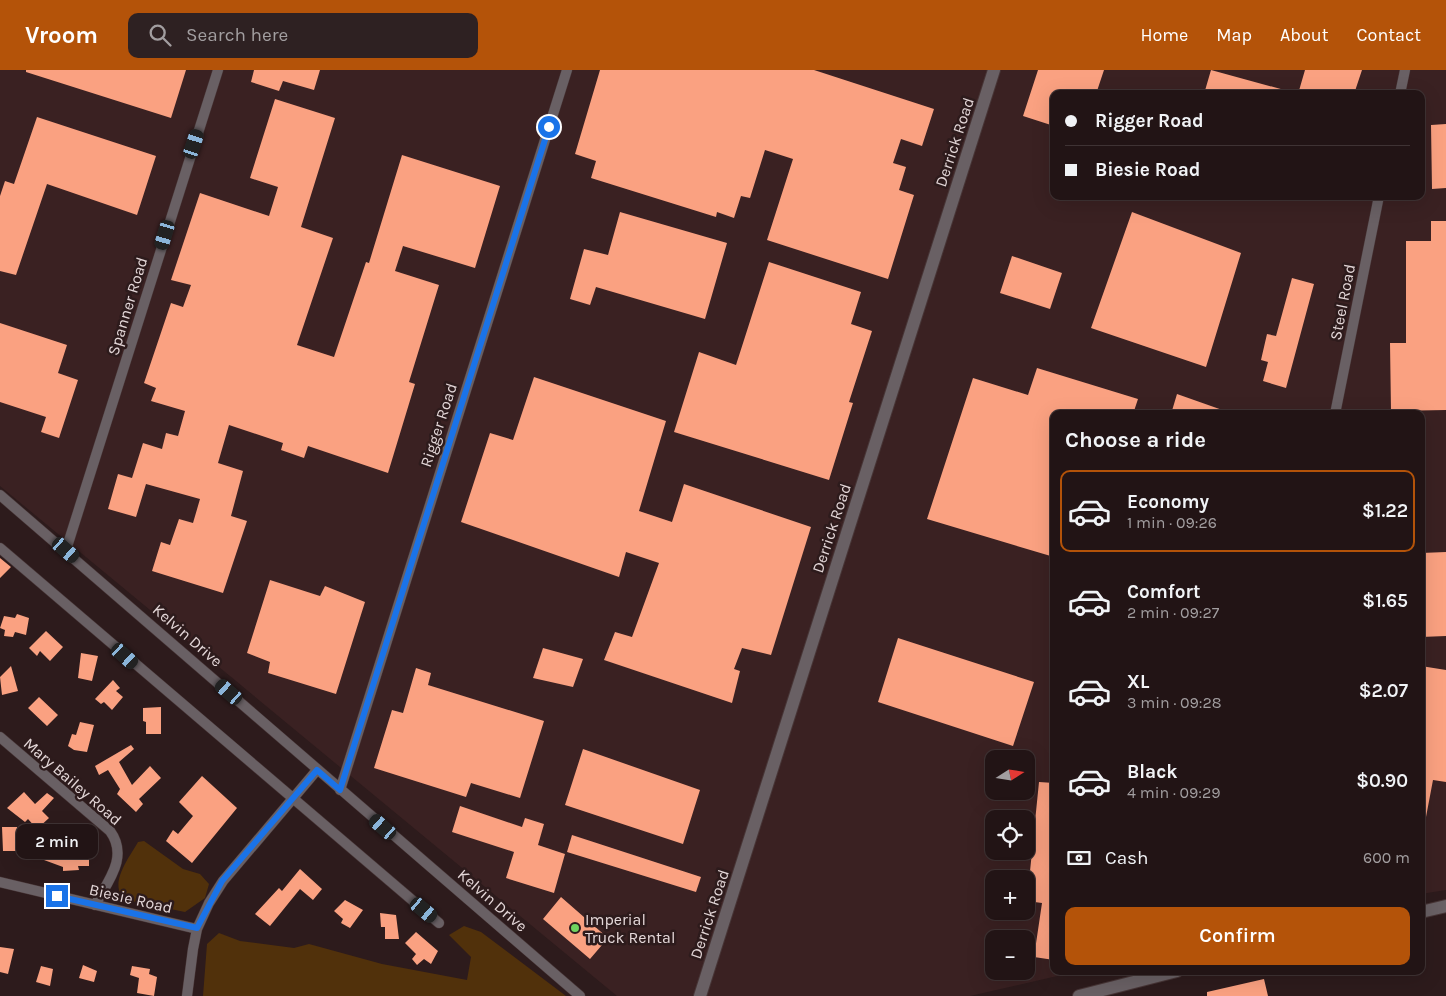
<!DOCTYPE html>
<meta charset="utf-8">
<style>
body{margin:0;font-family:Karla,sans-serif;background:#2e2122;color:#f1f3f6;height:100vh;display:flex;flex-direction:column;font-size:19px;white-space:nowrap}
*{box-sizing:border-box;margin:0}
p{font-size:16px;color:#a29ea0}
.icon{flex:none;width:28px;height:28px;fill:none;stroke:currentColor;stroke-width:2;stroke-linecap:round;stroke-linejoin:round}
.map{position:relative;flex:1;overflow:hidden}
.drawer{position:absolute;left:1050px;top:340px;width:375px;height:565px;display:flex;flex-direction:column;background:#221415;border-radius:10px;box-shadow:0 5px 20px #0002,0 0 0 1px #3f3334}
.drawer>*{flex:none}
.hud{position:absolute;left:1050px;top:20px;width:375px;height:110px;border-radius:10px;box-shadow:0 5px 20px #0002,0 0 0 1px #3f3334;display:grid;align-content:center;height:110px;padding:0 15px;background:#221415}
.needle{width:32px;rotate:78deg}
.buttons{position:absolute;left:985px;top:680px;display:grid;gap:10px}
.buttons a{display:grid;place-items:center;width:50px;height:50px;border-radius:10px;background:#221415;box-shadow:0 5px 20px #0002,0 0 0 1px #3f3334;font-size:25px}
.end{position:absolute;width:22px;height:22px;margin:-11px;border:6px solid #1a73e8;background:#fff;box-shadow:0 0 0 2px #fff}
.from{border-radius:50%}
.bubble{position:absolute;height:35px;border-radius:10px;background:#221415;box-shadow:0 5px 20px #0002,0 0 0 1px #3f3334;font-size:16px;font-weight:600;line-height:35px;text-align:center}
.car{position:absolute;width:15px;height:30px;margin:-15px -8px;border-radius:6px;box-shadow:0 0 4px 1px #0007;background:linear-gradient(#222 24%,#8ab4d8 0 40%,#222 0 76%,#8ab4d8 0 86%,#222 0)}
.hud b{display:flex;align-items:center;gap:18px;height:48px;font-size:19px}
.hud b+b{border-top:1px solid #3f3334}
.hud i{width:12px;height:12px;background:#f1f3f6}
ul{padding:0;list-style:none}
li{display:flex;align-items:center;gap:15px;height:82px;margin:0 10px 8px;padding:0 5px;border:2px solid transparent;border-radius:10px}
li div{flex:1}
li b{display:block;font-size:19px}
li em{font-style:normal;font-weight:600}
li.current{border-color:#b45309}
li>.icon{width:45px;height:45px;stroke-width:1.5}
h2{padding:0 15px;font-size:22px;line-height:60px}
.pay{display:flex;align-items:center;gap:12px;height:55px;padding:0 15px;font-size:19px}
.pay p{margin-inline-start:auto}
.cta{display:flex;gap:10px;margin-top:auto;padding:10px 15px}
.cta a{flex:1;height:58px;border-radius:10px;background:#b45309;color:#fff;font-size:20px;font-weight:600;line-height:58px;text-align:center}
header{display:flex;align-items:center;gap:30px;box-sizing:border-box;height:70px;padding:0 25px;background:#b45309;color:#fff}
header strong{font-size:24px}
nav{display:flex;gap:28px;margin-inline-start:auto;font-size:18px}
.search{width:350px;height:45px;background:#2e2122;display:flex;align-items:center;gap:12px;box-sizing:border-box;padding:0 18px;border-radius:10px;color:#a29ea0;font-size:19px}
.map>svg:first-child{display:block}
.built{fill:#3a2122;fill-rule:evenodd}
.green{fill:#51310b}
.building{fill:#faa181}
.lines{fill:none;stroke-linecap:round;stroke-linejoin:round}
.minor-casing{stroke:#473536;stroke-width:11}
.tertiary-casing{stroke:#473536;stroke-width:14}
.minor{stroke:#696064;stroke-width:10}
.tertiary{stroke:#696064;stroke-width:12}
.route{stroke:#1a73e8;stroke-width:6}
.poi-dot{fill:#70d35f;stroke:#2d1b1c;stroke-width:2}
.labels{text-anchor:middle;stroke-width:5;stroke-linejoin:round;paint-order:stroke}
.street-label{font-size:16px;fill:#e4d7d8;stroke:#2d1b1c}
.poi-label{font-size:16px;fill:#e4d7d8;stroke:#2d1b1c;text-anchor:start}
</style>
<header>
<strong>Vroom</strong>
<div class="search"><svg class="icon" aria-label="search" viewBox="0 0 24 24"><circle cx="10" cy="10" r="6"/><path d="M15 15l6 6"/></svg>Search here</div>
<nav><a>Home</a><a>Map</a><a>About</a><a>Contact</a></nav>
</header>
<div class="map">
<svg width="1446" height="926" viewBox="0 0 1446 926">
<rect width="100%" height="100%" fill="#2d1b1c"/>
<!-- built -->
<path class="built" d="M0,0h1446v820l-25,4v-480h-367v557h25l-109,25h-353l-617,-510zM1054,24h367v102h-367zM994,689h32v32h-32zM994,749h32v32h-32zM994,809h32v32h-32zM994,869h32v32h-32z"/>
<!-- green -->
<path class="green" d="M144,771l39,28 17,5 9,10 -4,14 -20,14 -58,-12c-21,-13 2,-42 11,-58z
M464,856l17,6 85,64h-363l4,-52 12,-11 21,8 54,7 15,-4 73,20 85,16 4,-23 -22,-22z"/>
<!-- building -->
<path class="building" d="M26,0h160l-15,48 -145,-46z
M254,0h66l-6,20 -31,-9 -4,10 -28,-9z
M600,0h214l120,39 -12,37 -21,-7 -8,24 13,4 -7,23 15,5 -26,84 -121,-39 26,-81 -28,-9 -15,48 -9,-2 -7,22 -17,-6 -1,5 -125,-39 5,-17 -21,-7z
M1038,0h66l-8,24h-42v32l-31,-10z
M1211,0l77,21v3h-84z
M1305,0h57l-8,24h-56z
M275,29l60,19 -34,109 32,11 -36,107 37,12 32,-95 3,1 33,-108 98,31 -25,82 -72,-22 -8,25 44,14 -30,97 6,2 -27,89 -80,-27 -4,12 -23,-8 2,-7 -54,-18 -11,38 25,8 -12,45 16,5 -24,72 -71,-22 9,-29 9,3 9,-26 14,4 7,-24 -54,-15 -10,33 -28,-8 10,-35 14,4 11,-35 19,6 4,-16 12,3 7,-25 -34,-10 5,-13 -12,-5 27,-80 12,4 8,-22 -20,-5 29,-87 69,23 9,-29 -28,-9z
M37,47l119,39 -19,59 -90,-31 -31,91 -16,-4v-75l5,-15 9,3z
M1446,54v64l-14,1 -1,-64z
M620,142l107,31 -22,76 -109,-32 -6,18 -20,-6 14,-50 24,6z
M1132,142l109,41 -35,114 -115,-39z
M1431,151h15v189l-55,1 -1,-68h16v-102h25z
M1012,186l50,17 -12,36 -50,-16z
M769,192l92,30 -10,32 21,7 -23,71 4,1 -24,77 -155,-48 25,-80 37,13z
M1292,208l22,6 -28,104 -23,-7 5,-19 -7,-2 6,-26 9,2z
M0,253l67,22 -9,28 20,7 -19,58 -18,-6 5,-15 -46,-15z
M1037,298l101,31 -5,15h-79v143l-127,-38 46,-141 55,17z
M534,307l132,44 -27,90 33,11 12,-38 127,43 -40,128 -29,-7 -8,21 6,2 -8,32 -128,-43 11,-28 17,5 27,-74 -33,-11 -7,25 -158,-55 29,-89 23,7z
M1177,324l51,18v2h-57z
M1446,482v84l-25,1v-84z
M0,488l11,9 -11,11z
M270,510l50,16 5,-10 40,16 -29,92 -68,-21 2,-11 -23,-9z
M17,544l12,4 -3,17 -11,-3 -2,5 -9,-1 1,-6 -5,-2 4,-12 11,2z
M46,561l17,16 -13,14 -10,-10 -3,5 -8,-8z
M898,568l136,44 -21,64 -135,-44z
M543,578l40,11 -10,28 -40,-9z
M81,583l17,3 -6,25 -14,-3z
M11,596l7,25 -16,4 -2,-18z
M1421,596l25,4v112l-13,-2 -7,37h-5z
M416,598l15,5 -3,12 116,36 -24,77 -49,-15 -5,14 -92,-29 18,-58 11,3z
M113,610l7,8 -4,3 7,6 -11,13 -8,-8 -3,2 -6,-5z
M39,627l19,18 -11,11 -19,-18z
M161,637v27h-15v-12l-3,-1v-13z
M80,652l14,3 -7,27 -13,-2 -6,-4 4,-12 4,1z
M131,675l3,4 -15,13 13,23 18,-19 11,12 -22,21 4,5 -7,8 -19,-18 3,-5 -12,-19 -9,5 -4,-9z
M583,679l117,41 -17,54 -118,-39z
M202,706l35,32 -45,55 -26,-22 7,-11 5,4 15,-18 -14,-14z
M1039,712l15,1v177l-20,-3 8,-54 -15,-2z
M24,722l11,12 12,-11 7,5 -12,13 7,7 -12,11 -9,-10 -3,3 -18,-14z
M460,736l62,21 3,-9 19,6 -6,21 27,9 -11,39 -48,-15 8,-26 -62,-20z
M2,757h15l2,24h-16z
M572,765l129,42 -5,15 -129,-40z
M76,766l1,13 12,-1v18h-11l1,4 -16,1v-4l-19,-7 5,-17 13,5 -1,-10z
M300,799l22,20 -9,11 -13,-11 -30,37 -15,-12 24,-26 3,3z
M561,827l47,41 -18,21 -47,-40z
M345,830l18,10 -13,18 -9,-5 2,-4 -9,-8z
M380,843l16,2 3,24h-14v-12h-4z
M416,862l22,19 -7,13 -7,-5 -7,6 -5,-6 4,-5 -11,-11z
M0,877l14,2 -6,25 -8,-2z
M83,895l14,6 -3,11 -15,-4z
M41,896l12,3 -3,17 -14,-4z
M132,896l18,3 -1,5 8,3 -3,19 -17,-3 2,-15 -9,-3z
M1264,909l4,17h-61v-4z"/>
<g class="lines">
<defs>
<path id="minor" d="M1400,24l5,-24
M1335,344l44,-218
M0,425l580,501
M0,478l439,375
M66,480l152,-480
M0,667l110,94c19,26 -2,50 -15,74
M340,720l227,-720
M0,812l197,47
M187,926l6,-47 4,-20 12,-26 14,-22 94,-111"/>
<path id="tertiary" d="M1421,842l25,-6
M700,926l294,-926
M1079,926l98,-25"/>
</defs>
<!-- minor casing -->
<use href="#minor" class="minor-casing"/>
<!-- tertiary casing -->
<use href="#tertiary" class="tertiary-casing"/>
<!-- minor -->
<use href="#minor" class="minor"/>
<!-- tertiary -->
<use href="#tertiary" class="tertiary"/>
</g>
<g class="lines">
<!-- route -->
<path class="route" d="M57,826l140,32 25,-47 95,-111 23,20 209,-663"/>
</g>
<!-- markers -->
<circle class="poi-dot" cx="575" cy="858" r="5"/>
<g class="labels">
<!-- street labels -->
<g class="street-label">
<text transform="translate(954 72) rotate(-72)" y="6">Derrick Road</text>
<text transform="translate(1342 232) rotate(-79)" y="6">Steel Road</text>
<text transform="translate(127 236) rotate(-73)" y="6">Spanner Road</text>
<text transform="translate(438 355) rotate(-72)" y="6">Rigger Road</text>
<text transform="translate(831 458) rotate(-72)" y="6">Derrick Road</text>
<text transform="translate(188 565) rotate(41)" y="6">Kelvin Drive</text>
<text transform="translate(73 711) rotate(41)" y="6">Mary Bailey Road</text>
<text transform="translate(131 828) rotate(13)" y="6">Biesie Road</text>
<text transform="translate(493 830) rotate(41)" y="6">Kelvin Drive</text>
<text transform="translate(709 844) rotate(-72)" y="6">Derrick Road</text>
</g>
<!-- poi labels -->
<g class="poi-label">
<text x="585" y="855">Imperial<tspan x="585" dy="18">Truck Rental</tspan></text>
</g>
</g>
</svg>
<div class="buttons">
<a><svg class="needle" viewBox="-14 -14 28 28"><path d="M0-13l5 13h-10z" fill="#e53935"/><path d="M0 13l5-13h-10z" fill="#a29ea0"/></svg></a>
<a><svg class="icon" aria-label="locate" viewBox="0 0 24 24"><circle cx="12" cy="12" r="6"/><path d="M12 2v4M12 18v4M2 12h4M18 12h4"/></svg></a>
<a>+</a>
<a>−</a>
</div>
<i class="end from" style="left:549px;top:57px"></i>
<i class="end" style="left:57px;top:826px"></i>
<div class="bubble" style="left:16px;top:754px;width:82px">2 min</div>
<i class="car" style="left:194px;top:74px;rotate:18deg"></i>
<i class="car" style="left:165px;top:165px;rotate:197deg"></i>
<i class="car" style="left:66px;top:480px;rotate:131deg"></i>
<i class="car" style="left:125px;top:586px;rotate:132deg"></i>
<i class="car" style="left:229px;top:622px;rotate:311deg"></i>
<i class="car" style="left:383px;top:757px;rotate:311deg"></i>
<i class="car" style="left:424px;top:840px;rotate:130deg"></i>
<div class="hud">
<b><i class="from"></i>Rigger Road</b>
<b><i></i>Biesie Road</b>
</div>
<section class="drawer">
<h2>Choose a ride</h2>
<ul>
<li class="current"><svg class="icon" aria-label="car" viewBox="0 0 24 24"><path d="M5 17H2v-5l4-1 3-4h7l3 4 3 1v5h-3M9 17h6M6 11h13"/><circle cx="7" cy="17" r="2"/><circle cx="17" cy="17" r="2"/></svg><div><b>Economy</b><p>1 min · 09:26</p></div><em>$1.22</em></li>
<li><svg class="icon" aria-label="car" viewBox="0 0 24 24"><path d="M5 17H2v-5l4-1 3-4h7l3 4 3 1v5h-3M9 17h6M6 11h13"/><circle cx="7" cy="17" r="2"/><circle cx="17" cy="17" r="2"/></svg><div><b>Comfort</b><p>2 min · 09:27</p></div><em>$1.65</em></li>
<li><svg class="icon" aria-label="car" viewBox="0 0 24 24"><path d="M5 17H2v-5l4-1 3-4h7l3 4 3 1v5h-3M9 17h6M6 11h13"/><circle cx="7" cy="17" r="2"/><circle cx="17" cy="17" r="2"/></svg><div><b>XL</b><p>3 min · 09:28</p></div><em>$2.07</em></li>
<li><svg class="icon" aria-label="car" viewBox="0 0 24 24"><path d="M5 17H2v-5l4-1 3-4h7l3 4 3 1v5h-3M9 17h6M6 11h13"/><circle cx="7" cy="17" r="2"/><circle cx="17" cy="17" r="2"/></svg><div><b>Black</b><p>4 min · 09:29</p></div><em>$0.90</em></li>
</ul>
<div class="pay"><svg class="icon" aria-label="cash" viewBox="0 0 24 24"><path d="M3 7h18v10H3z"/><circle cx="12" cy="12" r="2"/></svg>Cash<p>600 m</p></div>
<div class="cta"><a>Confirm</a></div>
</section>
</div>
